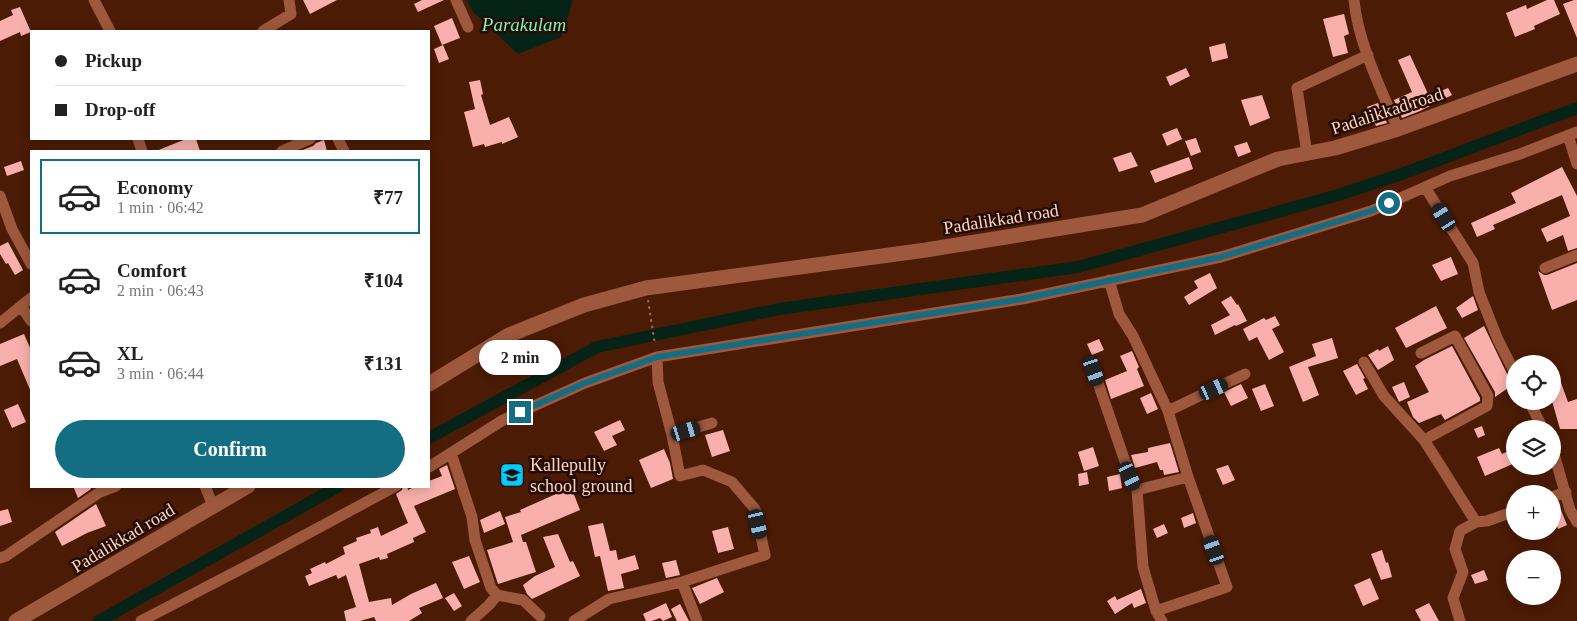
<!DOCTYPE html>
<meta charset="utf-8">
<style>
body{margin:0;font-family:Georgia,serif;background:#f2f2f2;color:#222;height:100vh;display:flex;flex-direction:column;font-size:19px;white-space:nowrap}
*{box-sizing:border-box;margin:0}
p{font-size:16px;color:#767676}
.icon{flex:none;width:28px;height:28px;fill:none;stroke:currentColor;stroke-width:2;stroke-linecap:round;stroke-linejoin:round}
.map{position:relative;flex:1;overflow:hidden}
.side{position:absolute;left:30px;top:150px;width:400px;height:338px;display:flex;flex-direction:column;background:#fff;border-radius:0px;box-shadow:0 2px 12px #0003}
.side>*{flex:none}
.top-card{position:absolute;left:30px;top:30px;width:400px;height:110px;border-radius:0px;box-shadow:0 2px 12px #0003;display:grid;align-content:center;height:110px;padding:0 25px;background:#fff}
.fabs{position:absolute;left:1506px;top:355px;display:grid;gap:10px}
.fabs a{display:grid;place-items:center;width:55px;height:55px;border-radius:50%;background:#fff;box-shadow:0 2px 12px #0003;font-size:25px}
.end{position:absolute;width:22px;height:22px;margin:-11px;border:6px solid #146e83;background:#fff;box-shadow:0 0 0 2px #fff}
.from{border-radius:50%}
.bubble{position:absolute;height:35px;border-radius:18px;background:#fff;box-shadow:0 2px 12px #0003;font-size:16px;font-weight:700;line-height:35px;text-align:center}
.car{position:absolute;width:15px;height:30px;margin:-15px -8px;border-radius:6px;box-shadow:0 0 4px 1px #0007;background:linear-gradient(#222 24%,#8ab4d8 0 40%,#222 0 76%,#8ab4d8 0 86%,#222 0)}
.top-card b{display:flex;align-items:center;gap:18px;height:48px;font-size:19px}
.top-card b+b{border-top:1px solid #e0e0e0}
.top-card i{width:12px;height:12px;background:#222}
ul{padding:9px 0 0;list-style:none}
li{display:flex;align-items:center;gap:15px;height:75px;margin:0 10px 8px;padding:0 15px;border:2px solid transparent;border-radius:0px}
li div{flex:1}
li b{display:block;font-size:19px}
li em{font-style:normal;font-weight:700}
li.selected{border-color:#146e83}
li>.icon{width:45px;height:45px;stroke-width:1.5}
.action{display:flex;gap:10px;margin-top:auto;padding:10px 25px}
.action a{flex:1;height:58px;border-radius:30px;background:#146e83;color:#fff;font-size:20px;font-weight:700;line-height:58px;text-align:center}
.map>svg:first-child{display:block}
.water{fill:#062317}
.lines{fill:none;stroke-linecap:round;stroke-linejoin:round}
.canal{stroke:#062317;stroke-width:12}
.building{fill:#f9b0ac}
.path{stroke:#9c6f5c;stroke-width:2;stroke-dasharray:2.5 4;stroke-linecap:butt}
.minor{stroke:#9d583d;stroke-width:11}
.tertiary{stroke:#9d583d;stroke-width:15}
.route{stroke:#146e83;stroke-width:6}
.labels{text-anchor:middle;stroke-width:5;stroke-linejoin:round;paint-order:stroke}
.street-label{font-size:18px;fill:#fdd5c5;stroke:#260b02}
.poi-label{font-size:18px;fill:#fdd5c5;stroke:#260b02;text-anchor:start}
.water-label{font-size:19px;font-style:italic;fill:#78f4bc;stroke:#260b02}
</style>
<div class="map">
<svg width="1577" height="621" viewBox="0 0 1577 621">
<rect width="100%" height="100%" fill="#4b1b05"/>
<!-- water -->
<path class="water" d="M467,0h105v4l-11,33 -43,17 -45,-42z"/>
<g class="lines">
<!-- canal -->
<path class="canal" d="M429,438l168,-91 182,-38 299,-42 257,-71 64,-21 178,-67
M99,621l240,-135"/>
</g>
<!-- building -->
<path class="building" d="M303,0h34l-27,14z
M422,0h22l-26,12 -4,-8z
M1547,0h7l6,14 -26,12 1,3 -20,8 -9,-24 20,-8 1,4z
M1574,0h3v38l-14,-34z
M20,7l11,25 -10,4 -1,-4 -20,9v-20l13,-6 -2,-5z
M1344,14l5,20 -5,2 4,17 -15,4 -10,-38z
M452,18l8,20 -18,7 -8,-19z
M1225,43l3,15 -16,4 -3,-15z
M443,45l6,14 -10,4 -5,-14z
M1410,55l19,41 19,-8 4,7 -32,16 -18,7 -8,-18 18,-8 -14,-32z
M1186,68l4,8 -20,10 -4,-9z
M480,80l3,14 -2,1 9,30 19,-8 9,20 -16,7v-2l-17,5 -1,-3 -11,3 -9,-35 11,-3 -6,-27z
M1262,95l8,23 -20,8 -9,-26z
M1378,103l9,20 -11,3 -9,-19z
M1177,128l5,11 -15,7 -5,-12z
M1196,138l5,14 -10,4 -6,-15z
M186,139h10l4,12h-44z
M324,140l3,11h-27l13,-5 3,-3z
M1247,142l4,10 -13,5 -4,-11z
M1131,152l7,14 -19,6 -6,-14z
M1189,157l4,12 -38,14 -5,-12z
M21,161l3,9 -17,6 -3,-9z
M1562,167l15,29v52l-9,3 -5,-16 -16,7 -6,-13 29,-13 -8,-21 -69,30 2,4 -18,8 -6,-14 45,-20 -5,-10z
M8,242l15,28 -8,5 -7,-12 -2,1 -6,-10v-8z
M1451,257l7,17 -17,7 -9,-16z
M1577,263v37l-25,10 -14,-39 6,4h3z
M1210,273l7,15 -28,17 -5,-8 14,-9 -4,-7z
M1231,296l6,9 1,-1 9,17 -11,5 -1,-1 -20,10 -4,-10 19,-10 -9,-13z
M1473,296l5,14 -16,8 -6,-10z
M1436,306l11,22 -41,20 -11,-20z
M1275,316l5,9 -8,4 12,23 -15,8 -12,-23 -8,4 -6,-12 21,-11 2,2z
M1484,326l24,50 6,8 -19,13v-5l-31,-54z
M24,334l7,16v42l-14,-33 -17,7v-22z
M1332,338l6,20 -30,9 11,28 -16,7 -14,-35 27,-11 -4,-12z
M1099,339l5,11 -12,5 -5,-11z
M1388,346l6,14 -16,10 -10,-15 10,-6 1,2z
M1452,346l28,52v3l-35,19 -4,-6 -22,9 -6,-6 -6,-15 22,-10 -14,-26 9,-6z
M1132,351l7,16 -2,2 7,17 -33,13 -6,-19 22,-9 -7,-15z
M1357,364l8,14 -2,1 5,10 -12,6 -13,-24z
M1560,380l8,22 9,-3v30h-17l-8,-28v-18z
M1404,382l6,15 -11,5 -7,-15z
M1241,384l7,14 -17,8 -7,-14z
M1265,384l9,22 -13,5 -9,-22z
M1151,393l7,16 -11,5 -7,-16z
M18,404l8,18 -14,6 -8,-18z
M620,420l5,10 -13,6 5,9 -13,6 -10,-19z
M1482,426l3,9 -7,3 -4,-9z
M723,430l7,21 -18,6 -7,-22z
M1170,443l9,29 -15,3 -1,-5h-3l-3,-8 -22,6 -4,-13 17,-3v-4z
M1093,447l6,19 -15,5 -6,-19z
M1499,448l3,6 13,-6v15l-30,13 -8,-19z
M664,449l6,14 3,16 -22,9 -12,-28z
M447,465l8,24 -41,17 12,26 -13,6 1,4 -27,12 1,4 -8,2 -1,-3 -20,7 10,38 22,-4 1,7 19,-11 25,-11 7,15 -24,10 3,5 -13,8h-33l-2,-4 -14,4h-14l-2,-10 12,-4 -10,-32 -8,4 -2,-4 -27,11 -4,-10 7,-3 -2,-4 15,-7 1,2 19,-10 -2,-7 14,-6 -1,-3 15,-5 -1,-3 8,-3 3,9 27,-13 -12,-29 6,-4 1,-4h4l1,4 8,-4h13v-5l13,-5 -3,-7z
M1228,465l7,15 -12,5 -7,-16z
M1087,472l2,12 -10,2 -1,-12z
M1120,474l2,14 -13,3 -2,-14z
M565,484l4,10 4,-2 7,18 -59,25 2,7h3l10,30 -38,12 -11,-34 26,-8 -8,-25 16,-5 -1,-2 36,-16 -2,-5z
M73,486h17l1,3 -13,9z
M96,504l10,22 -19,7 -25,13 -7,-14z
M8,509l4,13 -12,4v-15z
M1561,510l6,15 -9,4 -6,-16z
M500,511l5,13 -21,9 -4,-13z
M1193,513l3,10 -12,5 -3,-10z
M603,523l7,28 6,-1 2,10 17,-5 4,14 -18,5 3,14 -16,3 -8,-35 -5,1 -7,-31z
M1164,524l4,9 -11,5 -4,-9z
M728,527l6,22 -16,4 -6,-22z
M558,534l12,28 3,-1 7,15 -48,23 -5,-5 -4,-9 12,-9 20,-9 -12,-30z
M1382,550l4,13 2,-1 4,15 -11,3 -10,-26z
M469,556l11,26 -16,7 -12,-27z
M676,560l4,15 -14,3 -4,-15z
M1484,570l4,10 -13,4 -4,-9z
M717,578l7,14 -24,12 -8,-16z
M1370,578l9,21 -16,7 -9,-21z
M1141,589l5,14 -12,5 -2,-5 -17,11 -8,-13 8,-5 2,4z
M454,593l8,13 -8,5 -9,-13z
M666,603l6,14 -9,4 -3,-3 -8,3h-6l-3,-7z
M1429,603l10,18h-18l-6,-11z
M680,604l8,15 1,2h-12l-6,-12z"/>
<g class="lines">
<!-- path -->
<path class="path" d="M648,300l7,45"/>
<!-- minor -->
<path class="minor" d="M94,0l16,31
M456,0l12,27
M1354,0c4,43 27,89 44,129
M263,31l28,-17 -2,-14
M1568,135l9,29
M138,139l4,12
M338,139l6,12
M282,151l28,-12
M1307,154l-10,-66 71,-33
M1425,187l48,76 6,29 19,48 17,33
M0,196l12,33 19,35
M1545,268l32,-13
M1109,280l10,34 14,22 35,75 20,66 39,110 -71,24 6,10
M21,306l10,15
M0,323l31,-25
M1421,353l34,-17 33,60 -1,10 -63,34
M657,357l1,25 14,53 8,41 23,-6 29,12 23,27 10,46 -83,27 15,39
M1364,362l20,34 40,44 52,82
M1094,371l36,105 7,14 6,77 13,44
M1529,401l14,28
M1168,411l77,-37
M672,435l40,-12
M1552,447l18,63 7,12
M451,453l21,64 3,23 16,48 6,7 -8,10 -18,16
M429,467l74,-47 82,-37 72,-26 365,-58 199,-42 150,-46 79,-35 70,-22 57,-22
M205,486l8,20
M1137,490l51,-13
M1552,497l14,-5
M0,558l6,-2 94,-64 16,-6
M497,595l26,5 17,16
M141,621l125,-65 130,-70
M574,621l35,-22 73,-17
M1460,621l-7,-23 10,-26 -8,-23 5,-18 16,-9 11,-1 28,-10"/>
<!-- tertiary -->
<path class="tertiary" d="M429,384l80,-49 75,-30 62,-17 280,-38 216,-35 136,-56 57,-11 63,-19 179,-65
M16,621l232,-135"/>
</g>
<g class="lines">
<!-- route -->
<path class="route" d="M520,412l65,-29 72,-26 365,-58 199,-42 150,-46 18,-8"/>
</g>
<!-- icons -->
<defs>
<symbol id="school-square" viewBox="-11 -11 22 22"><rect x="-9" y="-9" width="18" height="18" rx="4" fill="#02cbf9" stroke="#260b02"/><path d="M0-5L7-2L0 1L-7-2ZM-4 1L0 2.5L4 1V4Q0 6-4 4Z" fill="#111"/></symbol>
</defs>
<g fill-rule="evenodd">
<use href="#school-square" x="498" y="461" width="28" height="28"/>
</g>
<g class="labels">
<!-- street labels -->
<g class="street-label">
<text transform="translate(1387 111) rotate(-18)" y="6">Padalikkad road</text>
<text transform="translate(1001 219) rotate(-9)" y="6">Padalikkad road</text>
<text transform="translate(123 538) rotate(-31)" y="6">Padalikkad road</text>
</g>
<!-- poi labels -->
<g class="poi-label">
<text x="530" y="471">Kallepully<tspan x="530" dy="21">school ground</tspan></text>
</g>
<!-- water labels -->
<g class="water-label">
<text x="524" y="31">Parakulam</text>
</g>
</g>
</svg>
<div class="fabs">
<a><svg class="icon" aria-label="locate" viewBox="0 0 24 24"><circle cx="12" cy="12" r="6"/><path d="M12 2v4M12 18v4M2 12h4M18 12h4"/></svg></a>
<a><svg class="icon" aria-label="layers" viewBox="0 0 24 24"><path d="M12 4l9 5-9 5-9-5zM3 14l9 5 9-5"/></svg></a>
<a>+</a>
<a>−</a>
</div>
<i class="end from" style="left:1389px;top:203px"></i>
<i class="end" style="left:520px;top:412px"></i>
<div class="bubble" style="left:479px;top:340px;width:82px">2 min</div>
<i class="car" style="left:1444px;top:217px;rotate:328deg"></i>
<i class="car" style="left:1094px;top:371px;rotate:161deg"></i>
<i class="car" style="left:1214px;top:389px;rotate:65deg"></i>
<i class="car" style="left:686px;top:431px;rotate:73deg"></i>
<i class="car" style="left:1130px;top:476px;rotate:155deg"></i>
<i class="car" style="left:758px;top:524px;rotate:167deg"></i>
<i class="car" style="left:1214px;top:550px;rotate:341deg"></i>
<div class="top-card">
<b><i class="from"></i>Pickup</b>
<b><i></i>Drop-off</b>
</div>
<section class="side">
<ul>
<li class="selected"><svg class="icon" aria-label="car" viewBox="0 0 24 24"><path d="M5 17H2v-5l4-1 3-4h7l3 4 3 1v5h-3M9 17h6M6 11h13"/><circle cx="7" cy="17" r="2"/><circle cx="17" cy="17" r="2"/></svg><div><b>Economy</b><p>1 min · 06:42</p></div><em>₹77</em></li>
<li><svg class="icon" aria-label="car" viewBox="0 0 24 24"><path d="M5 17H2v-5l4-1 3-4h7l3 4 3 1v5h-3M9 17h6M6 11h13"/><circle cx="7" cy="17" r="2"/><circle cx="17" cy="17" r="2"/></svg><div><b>Comfort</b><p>2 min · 06:43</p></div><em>₹104</em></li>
<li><svg class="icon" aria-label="car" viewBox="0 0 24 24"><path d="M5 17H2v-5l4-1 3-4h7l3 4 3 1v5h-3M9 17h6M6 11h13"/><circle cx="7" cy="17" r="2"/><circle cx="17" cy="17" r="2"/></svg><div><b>XL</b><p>3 min · 06:44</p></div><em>₹131</em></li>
</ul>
<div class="action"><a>Confirm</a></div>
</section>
</div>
